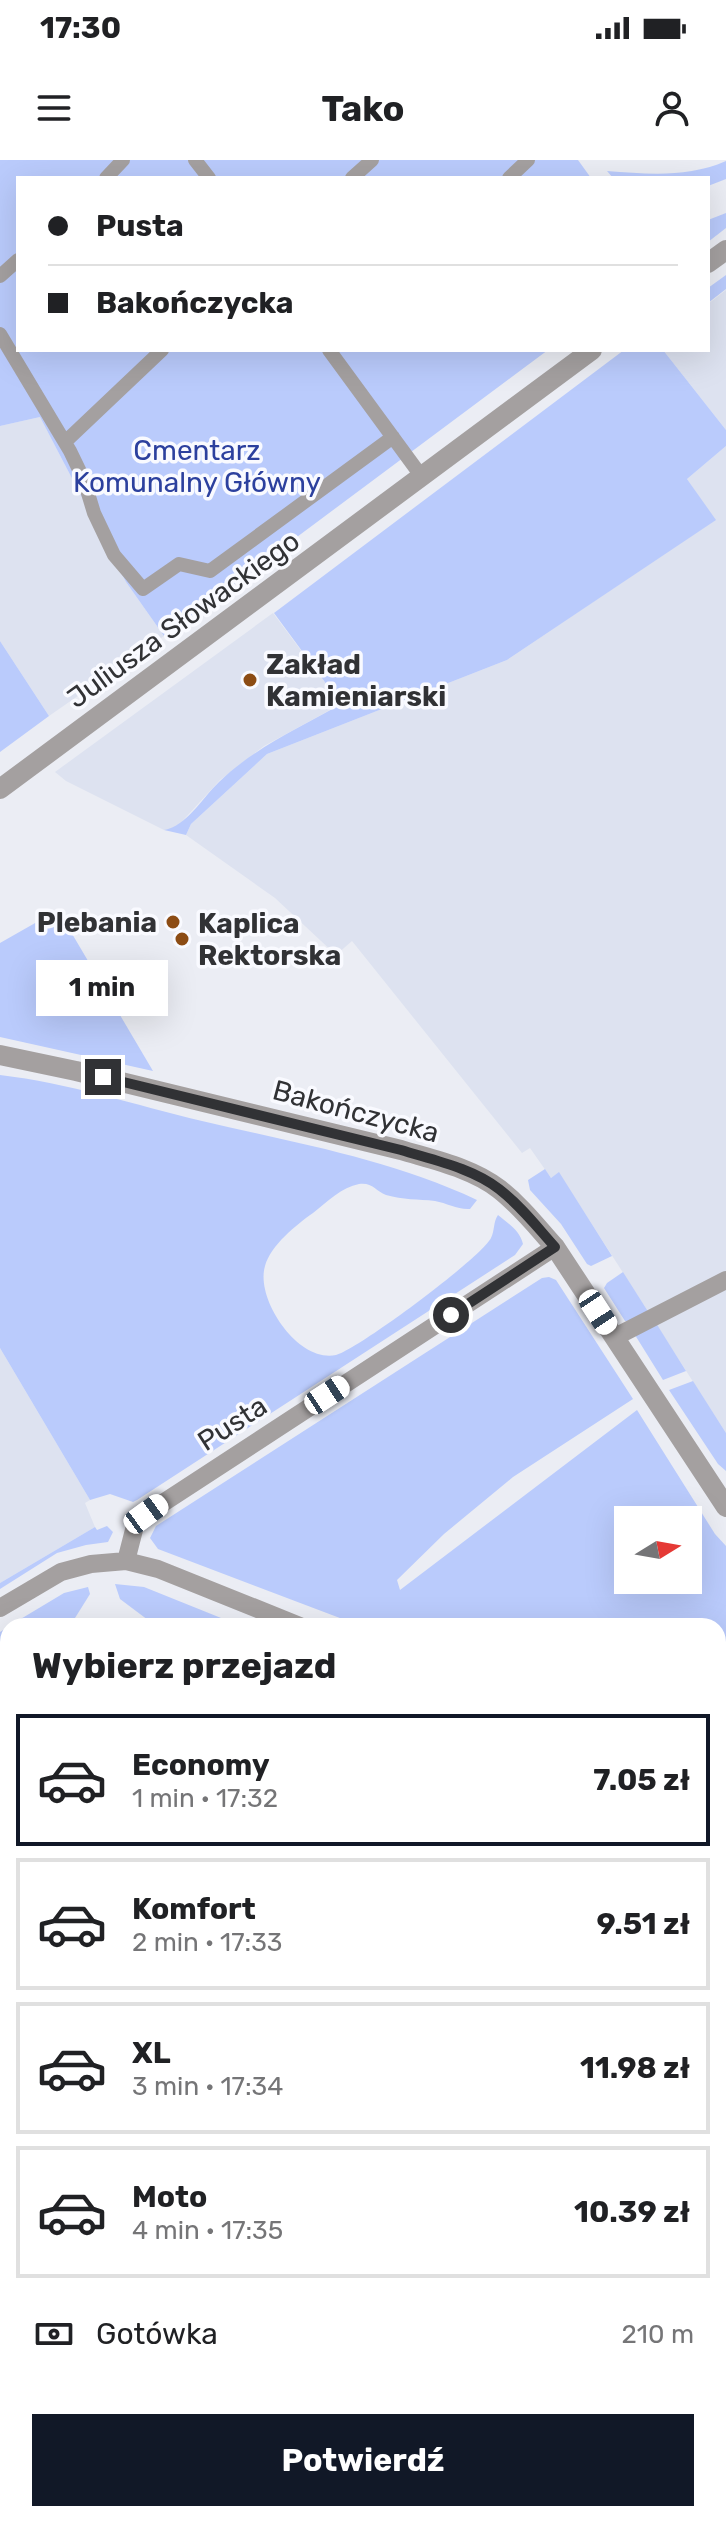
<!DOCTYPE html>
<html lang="pl">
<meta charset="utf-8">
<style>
body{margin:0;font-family:Rubik,sans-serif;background:#f6f6f6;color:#202124;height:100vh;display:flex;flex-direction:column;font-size:30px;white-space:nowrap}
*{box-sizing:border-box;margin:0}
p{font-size:26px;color:#757577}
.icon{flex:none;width:44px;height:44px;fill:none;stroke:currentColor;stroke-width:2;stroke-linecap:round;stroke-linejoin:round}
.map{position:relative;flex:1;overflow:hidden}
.drawer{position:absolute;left:0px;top:1458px;width:726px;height:904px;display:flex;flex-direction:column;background:#fff;border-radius:24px 24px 0 0;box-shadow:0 8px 32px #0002}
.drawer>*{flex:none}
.guide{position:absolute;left:16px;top:16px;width:694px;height:176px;border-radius:0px;box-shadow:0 8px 32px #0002;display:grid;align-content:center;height:176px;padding:0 32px;background:#fff}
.needle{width:52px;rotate:79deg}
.tools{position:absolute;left:614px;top:1346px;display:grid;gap:16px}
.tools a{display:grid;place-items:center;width:88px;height:88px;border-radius:0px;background:#fff;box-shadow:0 8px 32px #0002;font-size:40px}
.end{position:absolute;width:36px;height:36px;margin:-18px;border:10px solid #313235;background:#fff;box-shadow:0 0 0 4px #fff}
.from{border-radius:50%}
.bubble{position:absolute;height:56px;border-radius:0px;background:#fff;box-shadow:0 8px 32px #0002;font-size:26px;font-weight:700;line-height:56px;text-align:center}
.car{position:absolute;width:24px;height:48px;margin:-24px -12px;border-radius:10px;box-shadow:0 0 6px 2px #0007;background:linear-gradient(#fff 24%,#345 0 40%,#fff 0 76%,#345 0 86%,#fff 0)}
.guide b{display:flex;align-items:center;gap:28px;height:76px;font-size:30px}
.guide b+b{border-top:2px solid #e0e0e0}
.guide i{width:20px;height:20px;background:#202124}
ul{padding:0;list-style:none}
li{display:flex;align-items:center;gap:24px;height:132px;margin:0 16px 12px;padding:0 16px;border:4px solid #e0e0e0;border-radius:0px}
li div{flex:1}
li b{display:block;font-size:30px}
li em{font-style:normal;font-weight:700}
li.selected{border-color:#111827}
li>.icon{width:72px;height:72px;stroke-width:1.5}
h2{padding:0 32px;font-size:36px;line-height:96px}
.pay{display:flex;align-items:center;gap:20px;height:88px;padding:0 32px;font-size:30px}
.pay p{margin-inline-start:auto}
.button{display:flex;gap:16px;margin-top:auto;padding:16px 32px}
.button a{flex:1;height:92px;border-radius:0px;background:#111827;color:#fff;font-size:32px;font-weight:700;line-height:92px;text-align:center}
.status{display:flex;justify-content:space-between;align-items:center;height:56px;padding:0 40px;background:#fff;direction:ltr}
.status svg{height:22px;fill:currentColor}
header{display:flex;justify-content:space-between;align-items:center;height:104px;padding:0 32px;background:#fff;font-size:36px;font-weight:700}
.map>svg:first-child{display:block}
.built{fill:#dde2f0}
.green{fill:#bacbfc;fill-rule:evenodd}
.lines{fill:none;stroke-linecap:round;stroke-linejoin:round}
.pedestrian{stroke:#a4a0a0;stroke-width:14}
.minor{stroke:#a4a0a0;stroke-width:18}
.tertiary{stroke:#a4a0a0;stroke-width:20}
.route{stroke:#313235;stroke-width:10}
.poi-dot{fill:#8c4c14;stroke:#f9faff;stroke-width:3}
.labels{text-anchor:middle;stroke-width:7;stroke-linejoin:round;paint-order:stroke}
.park-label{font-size:28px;fill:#2c409e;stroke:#f9faff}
.street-label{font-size:28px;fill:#313235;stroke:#f9faff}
.poi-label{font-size:28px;font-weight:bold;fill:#313235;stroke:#f9faff;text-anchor:start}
</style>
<div class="status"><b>17:30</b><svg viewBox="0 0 49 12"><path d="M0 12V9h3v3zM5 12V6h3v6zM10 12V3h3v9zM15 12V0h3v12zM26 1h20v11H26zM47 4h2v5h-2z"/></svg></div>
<header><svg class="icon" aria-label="menu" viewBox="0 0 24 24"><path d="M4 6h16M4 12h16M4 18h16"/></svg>Tako<svg class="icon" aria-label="person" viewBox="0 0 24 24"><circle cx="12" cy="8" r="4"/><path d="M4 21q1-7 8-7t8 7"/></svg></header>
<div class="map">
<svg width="726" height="2362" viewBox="0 0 726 2362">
<rect width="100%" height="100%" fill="#ebedf4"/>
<!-- built -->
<path class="built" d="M726,130v140l-63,-80h45v-46z
M40,257l86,165 38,54 -115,80 -49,-75v-215z
M726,286v987l-167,-260 -8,5 -21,-30 -8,5 -170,-212 -16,14 -61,-57 -89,-63 5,-11 76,-70 240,-94 208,-140 -28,-41z
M273,453l68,91 -77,42 -44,34 -44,48 -12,2 -98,-49 -11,-9z
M0,1188l90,152 -5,3 10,24 -95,56z
M8,1944v410h178l-12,8h-174v-413z"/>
<!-- green -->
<path class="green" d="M0,0h578l13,18h-573v172h530l-384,286 -38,-54 -86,-165 -40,9z
M726,1v18l-18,7v-8h-95l-6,-7c41,3 80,7 119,-10z
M726,53v15l-18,14v-22z
M726,115v14l-18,14v-15z
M624,190h39l63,80v16l-39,33 29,41 -209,140 -240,94 -76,70 -5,11 -22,-5c23,-4 38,-32 55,-48 35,-34 80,-54 122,-78l-67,-91z
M0,481l49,75 -49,36z
M58,750l95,161 -153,-34v-94z
M0,915c68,8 135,30 202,46 93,22 188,38 275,79l-7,9c-12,1 -23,-6 -35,-8 -17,-2 -32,-1 -49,-6 -10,-4 -14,-13 -27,-11 -17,3 -32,18 -46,29 -17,12 -42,32 -48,53 -10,33 33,97 71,89 21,-5 145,-97 155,-117 4,-8 2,-16 7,-23 11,9 22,16 25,29l-8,11 -378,245 -4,2 -23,-8 -20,6 -90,-152z
M545,1009l6,9 8,-6 53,84 -21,10 -4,-2 -26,-40 -31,-34 -2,-10z
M623,1112l26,41 -18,8h-6l-21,-33 3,-5z
M549,1117l7,3 77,119 -120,78 -69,57 -47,46 3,10 237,-180 78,124 11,12v976h-21l-9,-8h22v-888h-357l-203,-77 -8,-11 6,-12 386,-248zM628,1360h60v60h-60z
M656,1163l30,48 -23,9 -28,-45z
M693,1221l33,52v38l-8,-7 -49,-74z
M107,1366l6,6 -5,10 -22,3 -29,8 -57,36v-6l95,-56 2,3z
M115,1424l29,3 97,39h-85l-36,-27z
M88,1427l2,7 -20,32h-61l55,-33z
M8,1467v192l-8,2v-189z
M8,1748v196l-8,5v-196z
M186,2354h284l7,8h-303z"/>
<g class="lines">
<!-- pedestrian -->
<path class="pedestrian" d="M195,0l14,18
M106,18l17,-18
M352,18l20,-18
M509,18l19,-18
M0,116l18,-16
M0,174l70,117 14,29 10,33 20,42 29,34 36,-25 31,7 183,-134
M329,190l93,127
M65,282l97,-92"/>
<!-- minor -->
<path class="minor" d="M615,1177l111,-57
M126,1401l9,-35 11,-12 409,-267
M0,1448l61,-36 30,-8 35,-3 32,8 142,57
M669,2354l8,8"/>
<!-- tertiary -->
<path class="tertiary" d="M708,103l18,-13
M0,629l592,-439
M0,895l76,16 325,79c33,10 71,18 98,39 22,17 38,38 56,58l171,260"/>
</g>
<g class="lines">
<!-- route -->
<path class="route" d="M103,917l298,73c32,10 71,18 98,39 22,17 38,38 56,58l-104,68"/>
</g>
<!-- markers -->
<g class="poi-dot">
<circle cx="250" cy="520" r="8"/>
<circle cx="173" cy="762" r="8"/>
<circle cx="182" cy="779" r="8"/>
</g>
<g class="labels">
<!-- park labels -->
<g class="park-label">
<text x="197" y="300">Cmentarz<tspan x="197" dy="32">Komunalny Główny</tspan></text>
</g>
<!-- street labels -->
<g class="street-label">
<text transform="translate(183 459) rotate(-36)" y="10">Juliusza Słowackiego</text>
<text transform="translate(356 951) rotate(15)" y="10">Bakończycka</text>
<text transform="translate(232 1263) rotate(-33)" y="10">Pusta</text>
</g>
<!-- poi labels -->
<g class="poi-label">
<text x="266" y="514">Zakład<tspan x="266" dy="32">Kamieniarski</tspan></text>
<text x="157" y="772" text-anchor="end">Plebania</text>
<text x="198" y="773">Kaplica<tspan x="198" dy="32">Rektorska</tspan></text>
</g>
</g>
</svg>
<div class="tools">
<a><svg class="needle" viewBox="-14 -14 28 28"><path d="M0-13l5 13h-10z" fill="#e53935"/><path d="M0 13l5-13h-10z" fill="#757577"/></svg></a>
</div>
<i class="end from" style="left:451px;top:1155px"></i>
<i class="end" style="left:103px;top:917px"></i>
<div class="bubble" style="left:36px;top:800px;width:132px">1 min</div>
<i class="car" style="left:598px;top:1152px;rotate:147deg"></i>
<i class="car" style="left:327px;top:1235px;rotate:57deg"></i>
<i class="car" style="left:146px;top:1354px;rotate:54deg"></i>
<div class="guide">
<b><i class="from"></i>Pusta</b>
<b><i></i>Bakończycka</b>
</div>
<section class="drawer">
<h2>Wybierz przejazd</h2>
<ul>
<li class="selected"><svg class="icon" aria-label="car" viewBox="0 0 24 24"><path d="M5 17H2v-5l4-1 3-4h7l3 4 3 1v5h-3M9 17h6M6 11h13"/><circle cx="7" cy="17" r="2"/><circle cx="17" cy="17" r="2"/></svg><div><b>Economy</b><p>1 min · 17:32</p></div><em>7.05 zł</em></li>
<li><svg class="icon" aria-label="car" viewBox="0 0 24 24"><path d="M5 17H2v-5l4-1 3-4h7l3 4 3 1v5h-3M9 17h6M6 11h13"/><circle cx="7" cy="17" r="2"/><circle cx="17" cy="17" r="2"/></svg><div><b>Komfort</b><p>2 min · 17:33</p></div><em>9.51 zł</em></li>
<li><svg class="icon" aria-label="car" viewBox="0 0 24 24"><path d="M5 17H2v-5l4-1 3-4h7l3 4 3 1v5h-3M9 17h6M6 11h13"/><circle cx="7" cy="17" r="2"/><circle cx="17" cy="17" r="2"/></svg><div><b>XL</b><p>3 min · 17:34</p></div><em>11.98 zł</em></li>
<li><svg class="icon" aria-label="car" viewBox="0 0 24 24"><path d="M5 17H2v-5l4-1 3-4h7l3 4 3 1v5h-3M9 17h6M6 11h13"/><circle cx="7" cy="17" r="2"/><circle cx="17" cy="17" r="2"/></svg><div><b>Moto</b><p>4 min · 17:35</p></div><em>10.39 zł</em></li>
</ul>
<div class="pay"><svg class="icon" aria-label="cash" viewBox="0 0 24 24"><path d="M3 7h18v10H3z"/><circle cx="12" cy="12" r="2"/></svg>Gotówka<p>210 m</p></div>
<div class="button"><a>Potwierdź</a></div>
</section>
</div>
